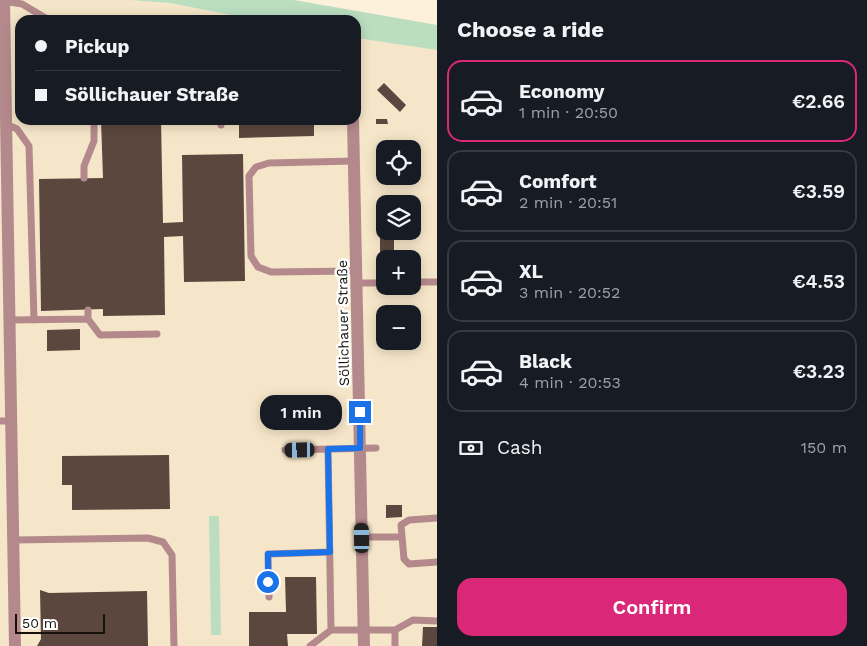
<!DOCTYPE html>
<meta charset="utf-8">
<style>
body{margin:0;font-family:"Work Sans",sans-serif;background:#242831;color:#f1f3f6;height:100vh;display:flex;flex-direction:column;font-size:19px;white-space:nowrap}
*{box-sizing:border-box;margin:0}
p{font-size:16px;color:#9ea1a6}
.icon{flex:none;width:28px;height:28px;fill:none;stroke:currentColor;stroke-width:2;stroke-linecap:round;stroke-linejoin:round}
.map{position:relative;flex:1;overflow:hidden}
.drawer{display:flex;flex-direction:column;background:#171b24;width:430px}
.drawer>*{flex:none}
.guide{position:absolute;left:15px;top:15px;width:346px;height:110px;border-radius:15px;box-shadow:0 2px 12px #0003;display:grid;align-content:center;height:110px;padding:0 20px;background:#171b24}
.tools{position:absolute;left:376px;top:140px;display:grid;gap:10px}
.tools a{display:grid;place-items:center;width:45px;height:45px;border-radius:10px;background:#171b24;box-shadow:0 2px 12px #0003;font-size:25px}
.scale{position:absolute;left:15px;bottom:12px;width:90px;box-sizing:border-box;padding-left:5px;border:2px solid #16120b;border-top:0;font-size:14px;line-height:18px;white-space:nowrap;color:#16120b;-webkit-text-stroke:4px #fff;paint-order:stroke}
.end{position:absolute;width:22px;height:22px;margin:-11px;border:6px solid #1a73e8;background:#fff;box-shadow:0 0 0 2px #fff}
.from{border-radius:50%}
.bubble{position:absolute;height:35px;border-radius:15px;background:#171b24;box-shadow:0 2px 12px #0003;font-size:16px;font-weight:600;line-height:35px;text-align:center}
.car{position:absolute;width:15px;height:30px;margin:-15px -8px;border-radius:6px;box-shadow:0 0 4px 1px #0007;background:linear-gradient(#222 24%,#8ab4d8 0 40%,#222 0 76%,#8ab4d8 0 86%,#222 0)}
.guide b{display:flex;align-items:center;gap:18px;height:48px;font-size:19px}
.guide b+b{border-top:1px solid #363941}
.guide i{width:12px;height:12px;background:#f1f3f6}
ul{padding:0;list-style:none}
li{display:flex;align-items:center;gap:15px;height:82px;margin:0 10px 8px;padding:0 10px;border:2px solid #363941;border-radius:15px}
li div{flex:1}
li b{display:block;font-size:19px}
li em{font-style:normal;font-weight:600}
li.on{border-color:#db2777}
li>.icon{width:45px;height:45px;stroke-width:1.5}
h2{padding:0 20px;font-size:22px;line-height:60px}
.pay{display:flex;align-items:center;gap:12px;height:55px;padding:0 20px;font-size:19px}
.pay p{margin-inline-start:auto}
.primary-button{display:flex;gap:10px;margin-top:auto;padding:10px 20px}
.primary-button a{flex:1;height:58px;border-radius:15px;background:#db2777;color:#fff;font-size:20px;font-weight:600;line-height:58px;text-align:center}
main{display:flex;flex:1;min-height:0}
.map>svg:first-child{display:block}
.built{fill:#f6e6c9;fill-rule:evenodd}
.green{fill:#bbdec0}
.building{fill:#5c473e}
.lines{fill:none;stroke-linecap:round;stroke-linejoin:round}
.lane{stroke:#b4898c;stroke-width:7}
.street{stroke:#b4898c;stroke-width:12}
.route{stroke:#1a73e8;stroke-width:6}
.labels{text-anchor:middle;stroke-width:5;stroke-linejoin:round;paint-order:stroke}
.street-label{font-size:14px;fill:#16120b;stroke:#fff}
</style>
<main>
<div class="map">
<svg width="437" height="646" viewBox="0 0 437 646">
<rect width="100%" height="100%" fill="#fdf1db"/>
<!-- built -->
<path class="built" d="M0,0h128l42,3 86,17h-236v100h336v-82l81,12v596h-437zM385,149h27v27h-27zM385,204h27v27h-27zM385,259h27v27h-27zM385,314h27v27h-27z"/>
<!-- green -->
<path class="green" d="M128,0h166l143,25v25l-81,-12v-18h-100l-86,-17z
M209,516h10l2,119h-10z"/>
<!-- building -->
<path class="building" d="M384,83l22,22 -6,7 -23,-22z
M376,119h11l1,5h-12z
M101,120h60l2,103 20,-1 -1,-67 61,-1 2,127 -61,1 -1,-46 -19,1 1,78 -62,1v-7l-62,2 -2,-132 64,-1z
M239,120h75v16l-75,2z
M380,229l14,2v28h-9v5h-5z
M80,329v21l-33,1v-21z
M169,455l1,54 -98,1v-25h-10v-29z
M386,505h16v12l-16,1z
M285,577h31l1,57h-30l1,12h-39v-34h37z
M40,590l9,3 98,-2 1,55h-111l4,-7z
M423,627h14v19h-15z"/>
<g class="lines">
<!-- lane -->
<path class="lane" d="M3,1l19,3 27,16
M221,120v5
M6,124l11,5 12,17 5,174
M354,161l-85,2 -13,4 -7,9 2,80 7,11 13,5 85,-1
M84,178v-12l10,-25v-21
M412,282h25
M357,283h28
M88,310v9
M10,320l78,-1 12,16 57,-1
M0,421h12
M285,450l91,-2
M437,518l-28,2 -8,5 3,34 5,5 28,-2
M362,537h40
M14,540l134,-2 15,4 9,13 2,91
M269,597l-1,-43 62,-2
M331,630h64l18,-10 24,1
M395,630v16
M310,646l21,-16 -3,-181"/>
<!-- street -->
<path class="street" d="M4,0l11,646
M353,120l11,526"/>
</g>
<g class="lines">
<!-- route -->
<path class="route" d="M268,582v-28l62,-2 -2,-103 32,-1v-36"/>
</g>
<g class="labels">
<!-- street labels -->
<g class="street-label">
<text transform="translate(343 323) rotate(-91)" y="5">Söllichauer Straße</text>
</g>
</g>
</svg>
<div class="tools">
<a><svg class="icon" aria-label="locate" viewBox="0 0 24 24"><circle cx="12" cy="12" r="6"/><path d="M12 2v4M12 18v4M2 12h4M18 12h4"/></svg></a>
<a><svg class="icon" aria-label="layers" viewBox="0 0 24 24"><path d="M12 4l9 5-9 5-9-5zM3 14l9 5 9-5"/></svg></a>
<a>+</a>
<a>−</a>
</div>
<div class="scale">50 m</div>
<i class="end from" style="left:268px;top:582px"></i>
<i class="end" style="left:360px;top:412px"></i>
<div class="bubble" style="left:260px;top:395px;width:82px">1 min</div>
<i class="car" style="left:300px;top:450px;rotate:269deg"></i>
<i class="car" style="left:362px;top:538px;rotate:359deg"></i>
<div class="guide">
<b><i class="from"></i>Pickup</b>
<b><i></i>Söllichauer Straße</b>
</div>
</div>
<section class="drawer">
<h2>Choose a ride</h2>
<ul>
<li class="on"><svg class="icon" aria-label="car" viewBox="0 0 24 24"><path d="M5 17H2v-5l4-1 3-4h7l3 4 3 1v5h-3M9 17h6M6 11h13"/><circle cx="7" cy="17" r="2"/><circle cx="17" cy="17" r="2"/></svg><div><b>Economy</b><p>1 min · 20:50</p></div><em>€2.66</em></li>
<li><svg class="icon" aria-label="car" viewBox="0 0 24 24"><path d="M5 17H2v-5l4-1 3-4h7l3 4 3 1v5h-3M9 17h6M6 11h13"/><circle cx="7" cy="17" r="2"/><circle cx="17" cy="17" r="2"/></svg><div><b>Comfort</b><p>2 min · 20:51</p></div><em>€3.59</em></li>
<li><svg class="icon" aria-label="car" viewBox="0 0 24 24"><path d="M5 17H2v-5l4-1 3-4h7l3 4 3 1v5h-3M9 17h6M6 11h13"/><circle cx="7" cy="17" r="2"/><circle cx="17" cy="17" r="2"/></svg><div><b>XL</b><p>3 min · 20:52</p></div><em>€4.53</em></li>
<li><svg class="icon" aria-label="car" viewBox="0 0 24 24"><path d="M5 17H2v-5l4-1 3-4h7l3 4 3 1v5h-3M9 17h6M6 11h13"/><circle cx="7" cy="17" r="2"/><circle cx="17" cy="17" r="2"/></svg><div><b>Black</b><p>4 min · 20:53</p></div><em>€3.23</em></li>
</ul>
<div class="pay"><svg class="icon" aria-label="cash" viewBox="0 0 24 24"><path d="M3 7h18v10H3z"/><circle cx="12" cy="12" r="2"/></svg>Cash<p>150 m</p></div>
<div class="primary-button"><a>Confirm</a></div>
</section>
</main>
